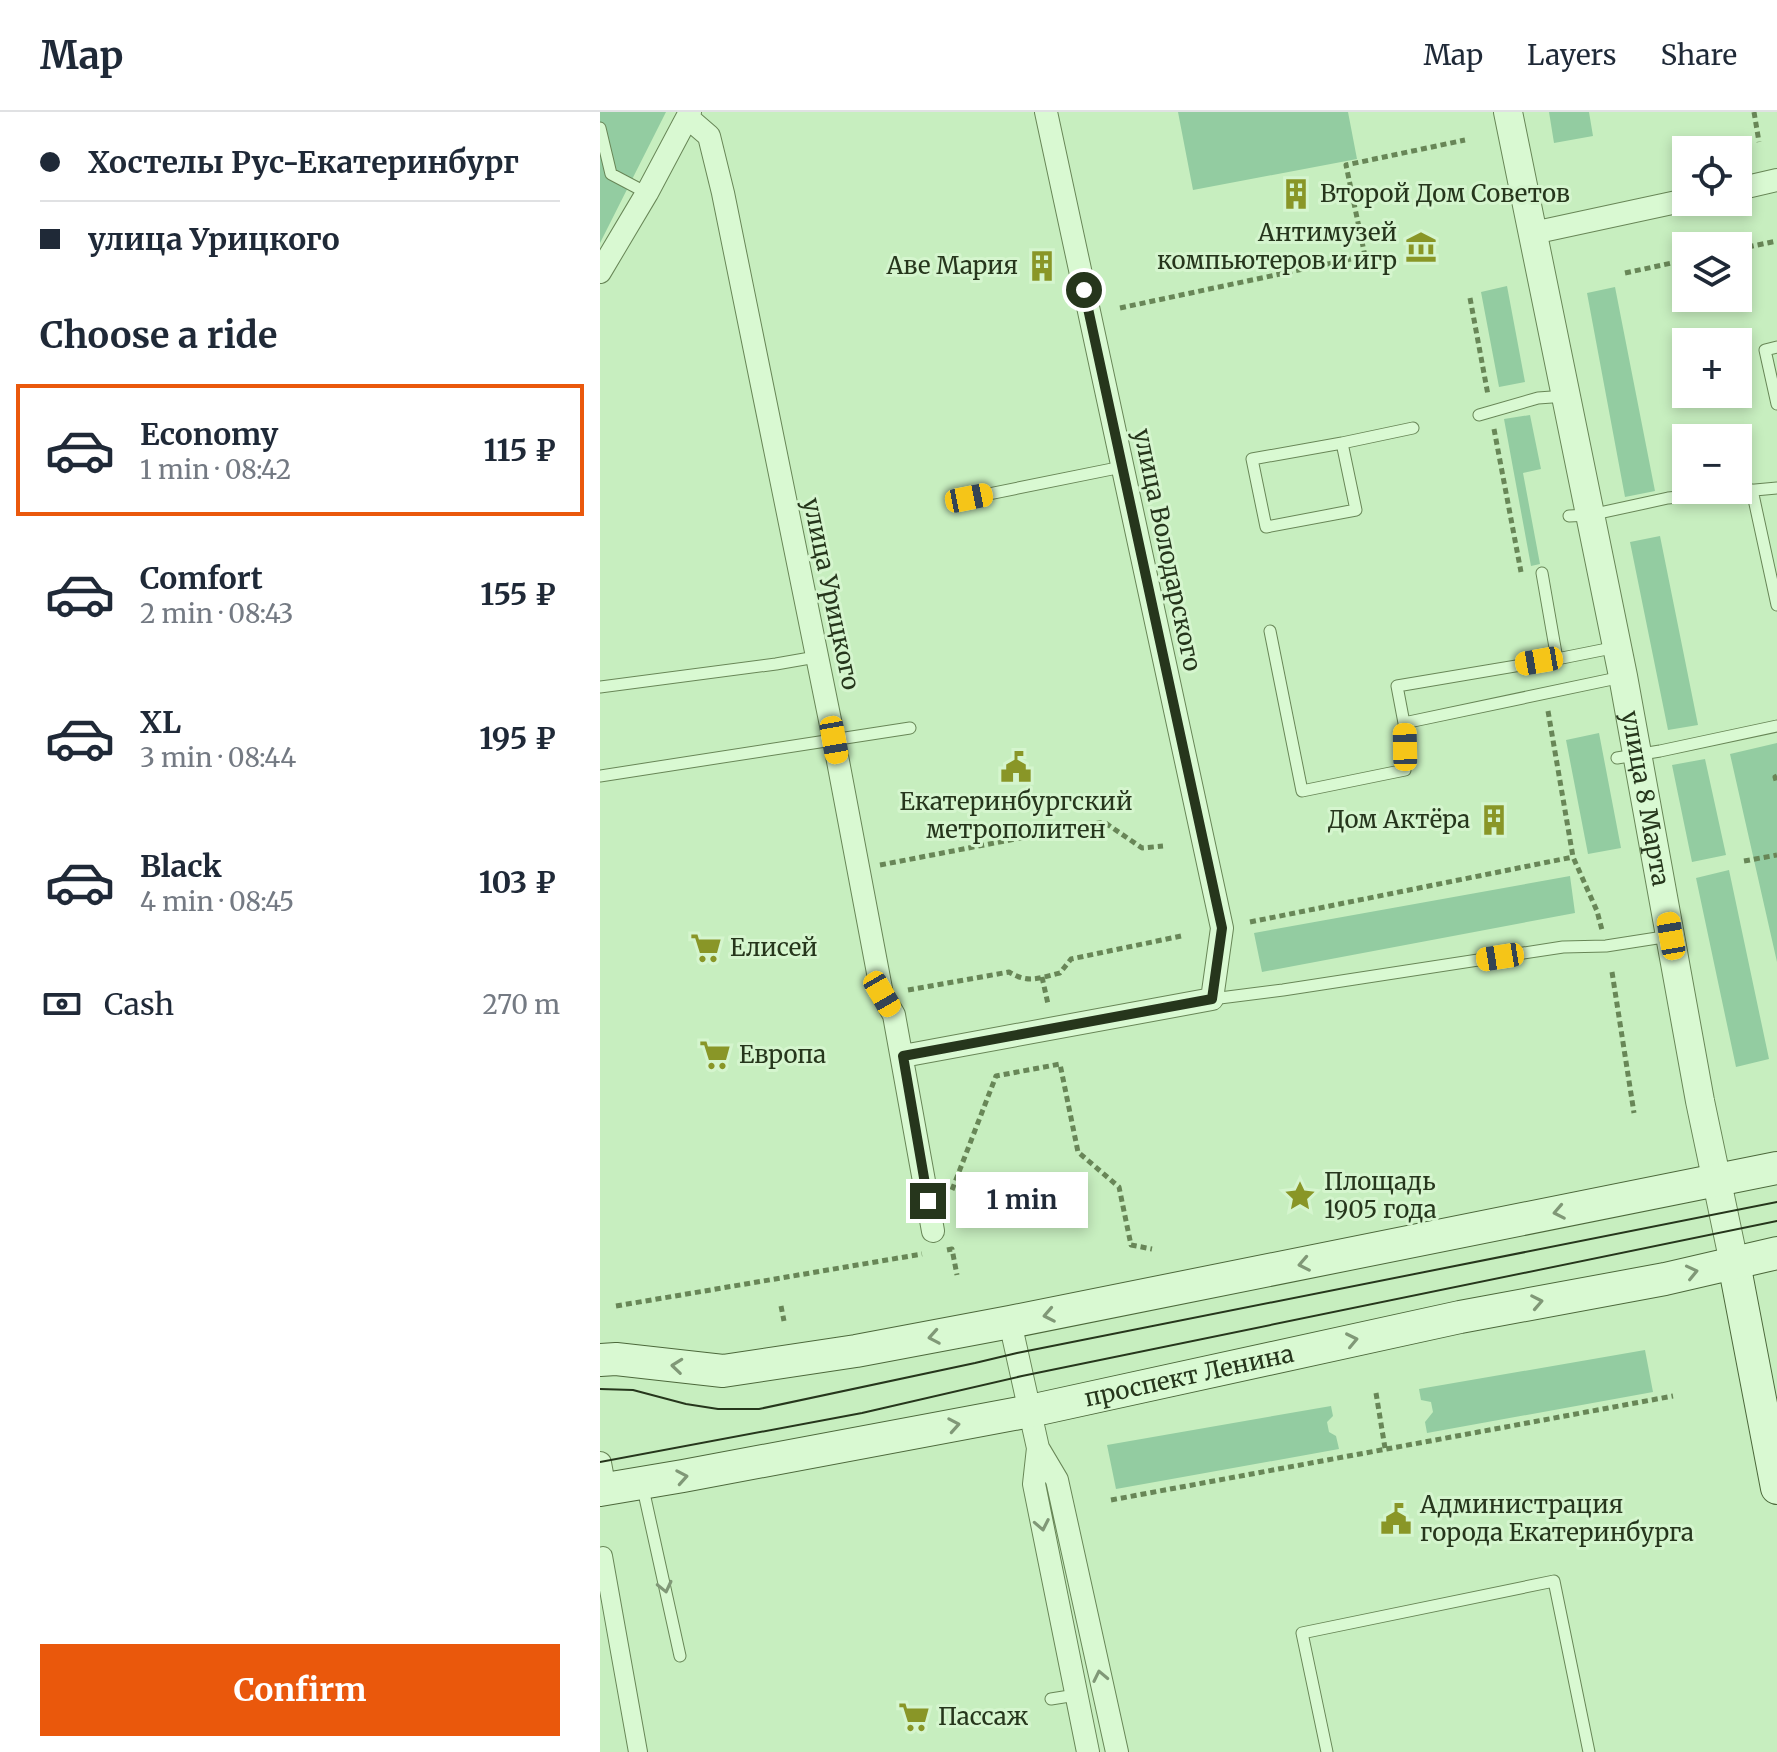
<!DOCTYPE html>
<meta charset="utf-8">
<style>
body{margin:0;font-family:Merriweather,serif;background:#f6f6f7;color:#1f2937;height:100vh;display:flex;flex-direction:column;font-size:30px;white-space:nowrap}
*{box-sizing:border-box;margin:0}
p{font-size:26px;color:#747a83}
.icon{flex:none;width:44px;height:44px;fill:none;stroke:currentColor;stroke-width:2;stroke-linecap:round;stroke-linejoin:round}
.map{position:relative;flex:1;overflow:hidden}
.sheet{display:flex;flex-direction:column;background:#fff;width:600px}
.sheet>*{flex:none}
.guide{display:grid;align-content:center;height:176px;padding:0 40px;background:#fff}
.tools{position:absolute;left:1072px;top:24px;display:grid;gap:16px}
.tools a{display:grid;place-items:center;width:80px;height:80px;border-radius:0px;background:#fff;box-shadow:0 4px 12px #0003;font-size:40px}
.end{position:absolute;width:36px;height:36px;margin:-18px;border:10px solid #26361c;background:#fff;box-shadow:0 0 0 4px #fff}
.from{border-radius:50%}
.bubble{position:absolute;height:56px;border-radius:0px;background:#fff;box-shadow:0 4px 12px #0003;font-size:26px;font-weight:700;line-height:56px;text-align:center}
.car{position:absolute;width:24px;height:48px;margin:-24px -12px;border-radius:10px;box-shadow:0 0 6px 2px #0007;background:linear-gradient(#f5c518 24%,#345 0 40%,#f5c518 0 76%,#345 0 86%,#f5c518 0)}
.guide b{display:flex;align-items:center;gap:28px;height:76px;font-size:30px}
.guide b+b{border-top:2px solid #e0e1e3}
.guide i{width:20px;height:20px;background:#1f2937}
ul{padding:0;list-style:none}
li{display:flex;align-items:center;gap:24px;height:132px;margin:0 16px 12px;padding:0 24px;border:4px solid transparent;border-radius:0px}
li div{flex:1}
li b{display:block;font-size:30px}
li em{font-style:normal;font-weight:700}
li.selected{border-color:#ea580c}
li>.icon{width:72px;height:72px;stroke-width:1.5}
h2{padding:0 40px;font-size:36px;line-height:96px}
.pay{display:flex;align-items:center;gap:20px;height:88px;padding:0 40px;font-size:30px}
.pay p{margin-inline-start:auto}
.primary-button{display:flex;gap:16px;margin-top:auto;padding:16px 40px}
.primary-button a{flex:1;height:92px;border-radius:0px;background:#ea580c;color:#fff;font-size:32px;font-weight:700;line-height:92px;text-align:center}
header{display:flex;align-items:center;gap:48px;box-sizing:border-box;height:112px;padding:0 40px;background:#fff;border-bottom:2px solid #e0e1e3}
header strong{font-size:38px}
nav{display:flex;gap:44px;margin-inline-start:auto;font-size:28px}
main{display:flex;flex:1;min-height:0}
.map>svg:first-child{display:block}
.green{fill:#93cca1}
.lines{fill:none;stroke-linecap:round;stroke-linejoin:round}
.service-casing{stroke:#688657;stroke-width:13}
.pedestrian-casing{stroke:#688657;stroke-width:20}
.minor-casing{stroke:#688657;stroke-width:24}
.tertiary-casing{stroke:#688657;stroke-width:30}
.secondary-casing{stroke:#4c683b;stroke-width:34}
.path{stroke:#688657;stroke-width:5;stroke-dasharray:6 4;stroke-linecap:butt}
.service{stroke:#d9f9d2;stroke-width:11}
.pedestrian{stroke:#d9f9d2;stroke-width:18}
.minor{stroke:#d9f9d2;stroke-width:22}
.tertiary{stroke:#d9f9d2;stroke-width:28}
.secondary{stroke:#d9f9d2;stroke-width:32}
.tram{stroke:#26361c;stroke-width:2}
.oneway{stroke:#809877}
.route{stroke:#26361c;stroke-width:10}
.labels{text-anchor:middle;stroke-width:6;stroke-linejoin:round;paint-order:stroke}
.poi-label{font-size:24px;fill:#26361c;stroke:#d5f5ce;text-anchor:start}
.street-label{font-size:24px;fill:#26361c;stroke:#d5f5ce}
</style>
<header>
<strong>Map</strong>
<nav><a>Map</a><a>Layers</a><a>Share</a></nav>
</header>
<main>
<section class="sheet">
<div class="guide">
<b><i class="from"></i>Хостелы Рус-Екатеринбург</b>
<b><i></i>улица Урицкого</b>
</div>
<h2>Choose a ride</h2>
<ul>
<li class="selected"><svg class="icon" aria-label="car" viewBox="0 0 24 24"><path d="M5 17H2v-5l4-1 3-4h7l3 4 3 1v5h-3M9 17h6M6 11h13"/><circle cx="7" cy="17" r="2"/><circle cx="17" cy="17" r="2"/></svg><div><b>Economy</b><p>1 min · 08:42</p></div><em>115 ₽</em></li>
<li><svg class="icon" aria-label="car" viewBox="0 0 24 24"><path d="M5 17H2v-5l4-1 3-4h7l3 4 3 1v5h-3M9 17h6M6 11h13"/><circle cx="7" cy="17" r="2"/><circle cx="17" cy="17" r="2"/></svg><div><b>Comfort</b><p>2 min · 08:43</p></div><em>155 ₽</em></li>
<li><svg class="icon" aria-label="car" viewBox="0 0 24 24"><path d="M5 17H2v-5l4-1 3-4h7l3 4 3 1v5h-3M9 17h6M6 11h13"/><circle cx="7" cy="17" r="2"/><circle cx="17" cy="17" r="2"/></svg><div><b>XL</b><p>3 min · 08:44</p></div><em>195 ₽</em></li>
<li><svg class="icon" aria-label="car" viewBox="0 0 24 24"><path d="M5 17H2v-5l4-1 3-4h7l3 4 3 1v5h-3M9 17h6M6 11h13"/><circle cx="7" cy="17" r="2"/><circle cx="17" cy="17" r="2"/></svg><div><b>Black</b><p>4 min · 08:45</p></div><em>103 ₽</em></li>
</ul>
<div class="pay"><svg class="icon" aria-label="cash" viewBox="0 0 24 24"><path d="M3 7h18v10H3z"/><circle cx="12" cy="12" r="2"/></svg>Cash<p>270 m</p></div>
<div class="primary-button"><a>Confirm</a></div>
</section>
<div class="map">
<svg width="1177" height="1640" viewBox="0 0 1177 1640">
<rect width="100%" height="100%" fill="#c7eebf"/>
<!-- green -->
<path class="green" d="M0,0h66l-66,131z
M578,0h170l9,47 -164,31z
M949,0h40l4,24 -39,7z
M907,174l18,96 -26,5 -18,-95z
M1015,175l40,204 -30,6 -38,-204z
M930,303l11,54 -18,4 17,91 -9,2 -27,-147z
M1060,424l38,189 -30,5 -38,-188z
M999,621l22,115 -33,6 -22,-114z
M1177,631v219l-47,-208z
M1105,647l21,96 -34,7 -20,-97z
M1129,758l40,189 -33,8 -40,-189z
M970,764l5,37 -313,59 -8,-39z
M1045,1238l8,42 -226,41 -2,-11 8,-10 -2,-10 -10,-2 -2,-11z
M731,1294l2,10 -6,6 2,10 7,4 3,13 -223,40 -9,-44z"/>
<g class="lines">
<defs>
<path id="service" d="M0,16l11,46 36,19
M1177,235l-12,3 12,54
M879,303l59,-17 28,-2
M742,331l-90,16 14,68 90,-17 -14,-67 71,-15
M1152,378l25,115
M369,386l153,-31
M969,404l21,-1 78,-17 109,-10
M942,461l15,86
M670,519l32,160 103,-21 -1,-47
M1017,535l-60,12 -160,27 7,37 218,-46
M0,575l176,-23 40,-7
M1017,646l43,-7 117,-25
M0,664l310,-48
M612,887l71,-9 280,-43 43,-1 64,-10
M42,1372l38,172
M451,1587l25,-4
M727,1640l-25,-119 252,-52 35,171"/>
<path id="pedestrian" d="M3,1444l35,196"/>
<path id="minor" d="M88,6l21,18 14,57 111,547 48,254 12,21 39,216
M1138,77l39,-9
M933,121l153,-33
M0,160l47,-79 43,-81
M303,944l309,-57 10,-71 -176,-816
M410,1210l28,126 -4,36 54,268
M438,1336l19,32 60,272
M0,1351l5,27"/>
<g id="tertiary">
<path id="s1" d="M908,0l115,564 77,425 34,162"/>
</g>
<g id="secondary">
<path d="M1134,1151l43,225"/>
<path d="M0,1248l16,-1 107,12 133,-20 154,-29 767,-154"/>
<path id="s2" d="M0,1378l83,-14 347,-65 430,-94 205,-38 112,-26"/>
</g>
</defs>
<!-- service casing -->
<use href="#service" class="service-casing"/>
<!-- pedestrian casing -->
<use href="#pedestrian" class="pedestrian-casing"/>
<!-- minor casing -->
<use href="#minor" class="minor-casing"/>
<!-- tertiary casing -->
<use href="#tertiary" class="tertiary-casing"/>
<!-- secondary casing -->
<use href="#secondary" class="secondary-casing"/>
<!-- path -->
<path class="path" d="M1154,0l5,30
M1138,137l39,-8
M1025,161l61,-13
M870,186l18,97
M520,196l245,-52 -19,-91 119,-25
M894,317l27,143
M948,599l25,146 24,54 5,19
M1177,664l-2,1 2,7
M1144,749l33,-6
M280,753l224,-43 38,26 21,-2
M650,810l323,-65
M1012,860l22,141
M442,865l6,27
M308,878l101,-18c20,12 29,6 51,1l11,-14 110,-23
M352,1078l44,-114 64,-12 18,88 41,35 12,58 21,4
M347,1138l5,-1 5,26
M16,1194l306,-52
M181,1194l3,15
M776,1281l9,55
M511,1388l562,-104"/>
<!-- service -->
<use href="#service" class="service"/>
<!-- pedestrian -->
<use href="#pedestrian" class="pedestrian"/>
<!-- minor -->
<use href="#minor" class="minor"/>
<!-- tertiary -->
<use href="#tertiary" class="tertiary"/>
<!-- secondary -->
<use href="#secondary" class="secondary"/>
<!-- tram -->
<path class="tram" d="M0,1277l33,1 53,14 32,5h41l216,-46 42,-10 760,-151
M0,1350l262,-49 160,-37 755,-155"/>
</g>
<!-- one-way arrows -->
<defs><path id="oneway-chevron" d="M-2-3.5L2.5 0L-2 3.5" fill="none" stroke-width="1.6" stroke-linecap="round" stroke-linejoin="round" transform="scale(2)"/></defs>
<g class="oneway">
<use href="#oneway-chevron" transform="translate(959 1100) rotate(169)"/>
<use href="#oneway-chevron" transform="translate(704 1152) rotate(169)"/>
<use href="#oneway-chevron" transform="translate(1092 1160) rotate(-13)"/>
<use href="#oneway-chevron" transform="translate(937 1190) rotate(-11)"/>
<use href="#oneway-chevron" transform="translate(449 1203) rotate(169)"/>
<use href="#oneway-chevron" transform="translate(334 1225) rotate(170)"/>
<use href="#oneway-chevron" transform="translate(752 1228) rotate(-12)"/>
<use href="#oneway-chevron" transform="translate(77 1254) rotate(-174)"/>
<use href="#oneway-chevron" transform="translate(354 1313) rotate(-10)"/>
<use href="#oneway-chevron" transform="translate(82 1365) rotate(-10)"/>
<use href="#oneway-chevron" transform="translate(442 1413) rotate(79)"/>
<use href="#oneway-chevron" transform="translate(65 1475) rotate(77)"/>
<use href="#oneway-chevron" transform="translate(500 1564) rotate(-102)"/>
</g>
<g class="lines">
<!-- route -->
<path class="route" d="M328,1089l-25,-145 309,-57 10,-71 -138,-638"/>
</g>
<!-- icons -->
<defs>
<symbol id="building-bare" viewBox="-9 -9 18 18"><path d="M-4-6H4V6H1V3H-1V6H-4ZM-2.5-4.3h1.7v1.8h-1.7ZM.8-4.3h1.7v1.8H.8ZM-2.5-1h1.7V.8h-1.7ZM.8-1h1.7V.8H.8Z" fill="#899627" stroke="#d5f5ce" stroke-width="2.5" paint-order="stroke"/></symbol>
<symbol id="museum-bare" viewBox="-9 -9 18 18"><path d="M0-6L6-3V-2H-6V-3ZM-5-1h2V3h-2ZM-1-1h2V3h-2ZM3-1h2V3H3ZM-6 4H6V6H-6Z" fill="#899627" stroke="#d5f5ce" stroke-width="2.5" paint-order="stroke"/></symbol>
<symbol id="civic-bare" viewBox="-9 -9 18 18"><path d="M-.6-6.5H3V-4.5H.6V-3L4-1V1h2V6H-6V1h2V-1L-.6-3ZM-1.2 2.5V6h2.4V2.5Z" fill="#899627" stroke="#d5f5ce" stroke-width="2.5" paint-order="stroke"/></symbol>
<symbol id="supermarket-bare" viewBox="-9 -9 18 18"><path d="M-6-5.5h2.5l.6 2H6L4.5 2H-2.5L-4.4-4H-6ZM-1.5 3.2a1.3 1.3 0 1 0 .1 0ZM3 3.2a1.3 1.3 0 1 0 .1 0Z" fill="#899627" stroke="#d5f5ce" stroke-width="2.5" paint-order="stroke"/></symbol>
<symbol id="sight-bare" viewBox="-9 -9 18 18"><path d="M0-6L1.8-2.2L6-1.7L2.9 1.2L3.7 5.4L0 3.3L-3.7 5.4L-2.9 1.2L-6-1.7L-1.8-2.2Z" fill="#899627" stroke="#d5f5ce" stroke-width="2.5" paint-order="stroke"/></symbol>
</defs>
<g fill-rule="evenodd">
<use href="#building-bare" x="674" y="60" width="44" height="44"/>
<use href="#museum-bare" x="799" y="113" width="44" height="44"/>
<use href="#building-bare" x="420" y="132" width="44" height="44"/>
<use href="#civic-bare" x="394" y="633" width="44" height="44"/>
<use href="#building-bare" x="872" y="686" width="44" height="44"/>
<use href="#supermarket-bare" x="84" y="814" width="44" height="44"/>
<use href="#supermarket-bare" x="93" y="921" width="44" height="44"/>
<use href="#sight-bare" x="678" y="1062" width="44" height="44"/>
<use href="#civic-bare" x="774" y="1385" width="44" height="44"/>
<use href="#supermarket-bare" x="292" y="1583" width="44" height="44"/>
</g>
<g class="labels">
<!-- poi labels -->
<g class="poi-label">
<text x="720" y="90">Второй Дом Советов</text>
<text x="797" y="129" text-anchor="end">Антимузей<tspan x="797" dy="28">компьютеров и игр</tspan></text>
<text x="418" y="162" text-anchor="end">Аве Мария</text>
<text x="416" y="698" text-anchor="middle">Екатеринбургский<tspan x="416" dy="28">метрополитен</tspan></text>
<text x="870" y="716" text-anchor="end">Дом Актёра</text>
<text x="130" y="844">Елисей</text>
<text x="139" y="951">Европа</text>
<text x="724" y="1078">Площадь<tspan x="724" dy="28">1905 года</tspan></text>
<text x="820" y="1401">Администрация<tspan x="820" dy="28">города Екатеринбурга</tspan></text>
<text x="338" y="1613">Пассаж</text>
</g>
<!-- street labels -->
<g class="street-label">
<text transform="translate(567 438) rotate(78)" y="8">улица Володарского</text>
<text transform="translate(231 482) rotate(78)" y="8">улица Урицкого</text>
<text dy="8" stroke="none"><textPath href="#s1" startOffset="700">улица 8 Марта</textPath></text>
<text dy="8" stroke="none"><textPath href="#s2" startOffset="600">проспект Ленина</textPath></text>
</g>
</g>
</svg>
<div class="tools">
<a><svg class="icon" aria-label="locate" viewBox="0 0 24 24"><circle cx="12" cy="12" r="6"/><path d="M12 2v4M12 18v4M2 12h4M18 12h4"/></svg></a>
<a><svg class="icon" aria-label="layers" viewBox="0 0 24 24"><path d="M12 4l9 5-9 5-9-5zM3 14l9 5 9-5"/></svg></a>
<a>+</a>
<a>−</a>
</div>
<i class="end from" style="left:484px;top:178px"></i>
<i class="end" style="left:328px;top:1089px"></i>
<div class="bubble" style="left:356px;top:1060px;width:132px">1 min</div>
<i class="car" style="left:369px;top:386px;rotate:79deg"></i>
<i class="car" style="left:939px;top:549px;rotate:260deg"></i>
<i class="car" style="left:234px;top:628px;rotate:170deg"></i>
<i class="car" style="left:805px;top:635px;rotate:359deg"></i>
<i class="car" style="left:1071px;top:824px;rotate:350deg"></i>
<i class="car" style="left:900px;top:845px;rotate:261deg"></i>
<i class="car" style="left:282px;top:882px;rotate:150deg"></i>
</div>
</main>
